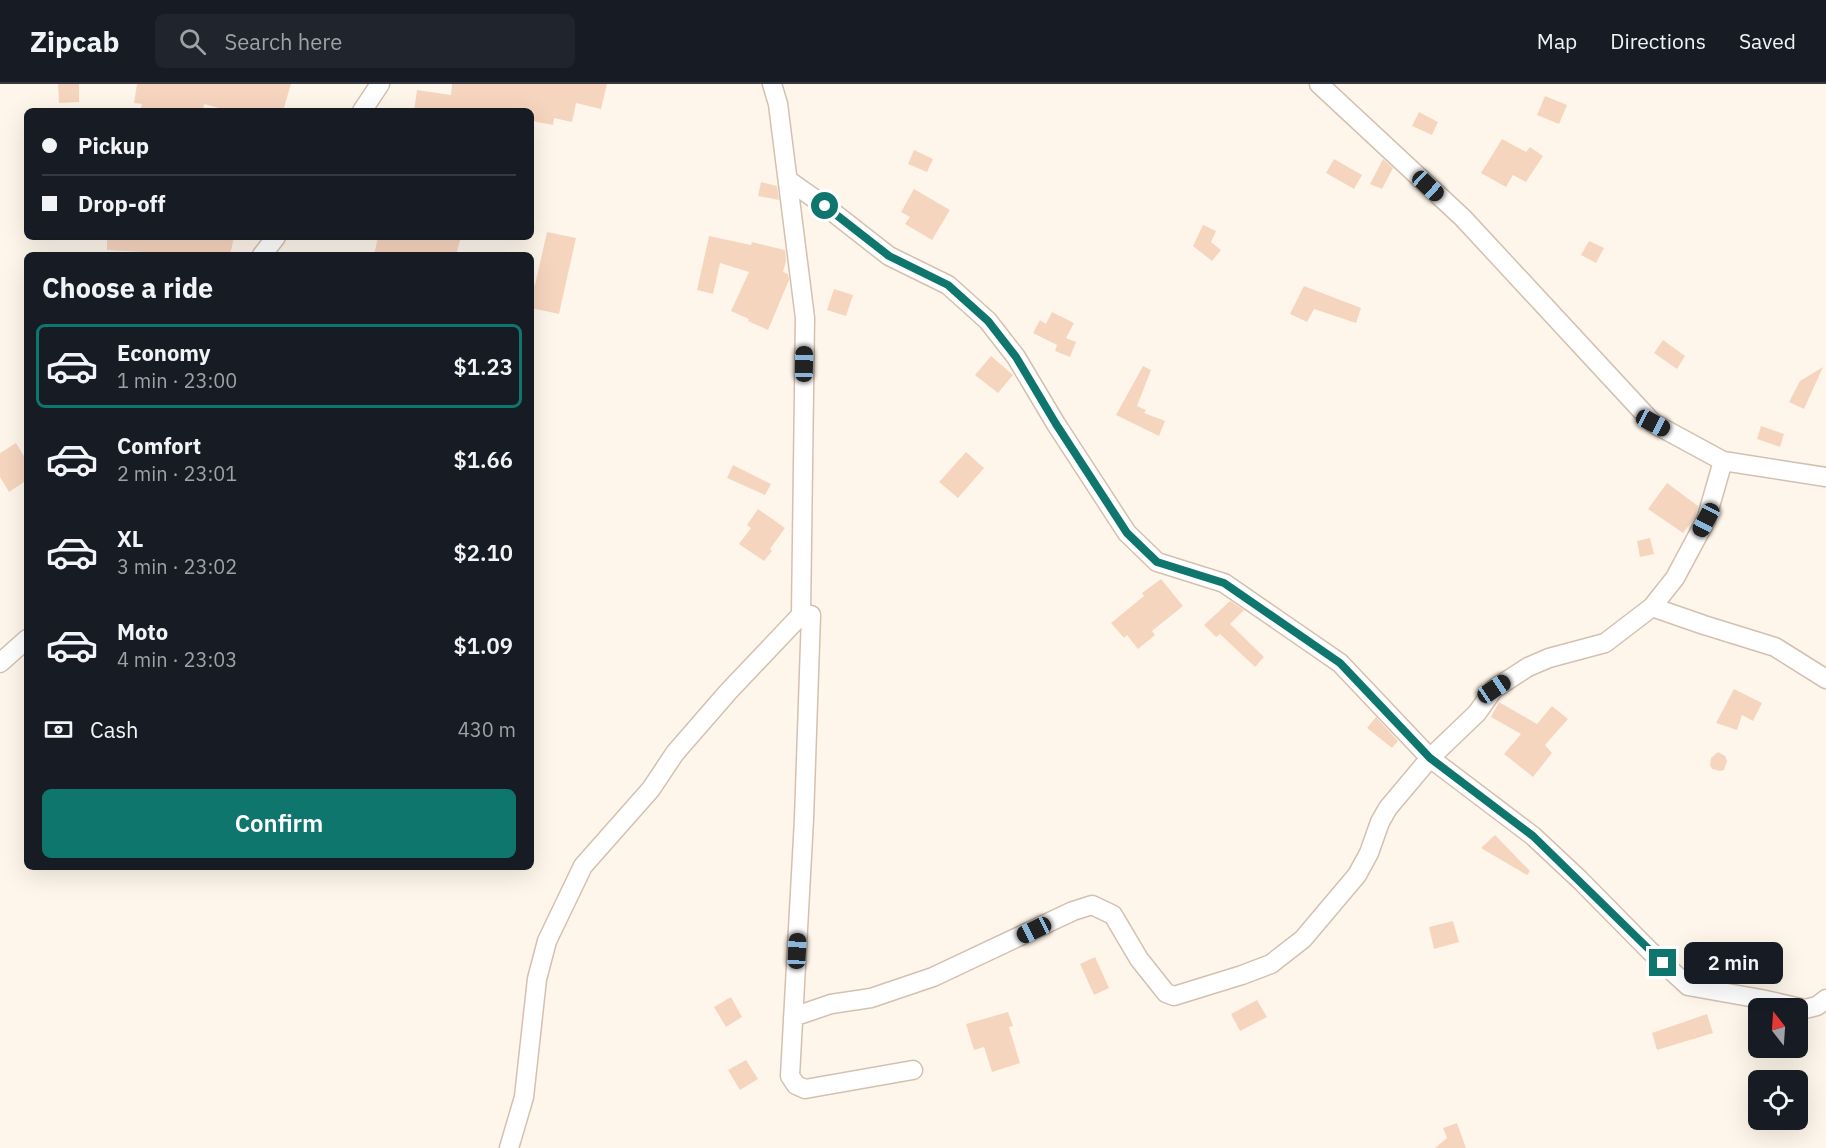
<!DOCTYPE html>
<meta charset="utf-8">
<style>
body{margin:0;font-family:"IBM Plex Sans",sans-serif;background:#20242c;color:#f1f3f6;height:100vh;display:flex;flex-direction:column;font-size:22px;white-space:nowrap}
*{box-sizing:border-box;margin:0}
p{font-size:20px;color:#9ea1a6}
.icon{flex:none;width:33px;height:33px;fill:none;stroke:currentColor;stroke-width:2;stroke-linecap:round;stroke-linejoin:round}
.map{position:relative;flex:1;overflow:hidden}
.details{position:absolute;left:24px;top:168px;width:510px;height:618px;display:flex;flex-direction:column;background:#171b24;border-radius:9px;box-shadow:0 6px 24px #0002}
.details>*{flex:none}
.guide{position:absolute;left:24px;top:24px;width:510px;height:132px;border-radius:9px;box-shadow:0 6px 24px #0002;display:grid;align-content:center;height:132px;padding:0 18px;background:#171b24}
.needle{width:39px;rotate:343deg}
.buttons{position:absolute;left:1748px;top:914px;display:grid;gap:12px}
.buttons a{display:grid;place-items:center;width:60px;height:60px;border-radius:9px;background:#171b24;box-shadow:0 6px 24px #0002;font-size:30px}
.end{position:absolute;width:27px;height:27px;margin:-14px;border:8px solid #0f766e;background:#fff;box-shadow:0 0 0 3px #fff}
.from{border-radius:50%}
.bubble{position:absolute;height:42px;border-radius:9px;background:#171b24;box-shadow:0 6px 24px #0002;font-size:20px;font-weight:600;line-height:42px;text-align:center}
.car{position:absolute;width:18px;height:36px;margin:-18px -9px;border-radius:8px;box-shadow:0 0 4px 2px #0007;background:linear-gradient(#222 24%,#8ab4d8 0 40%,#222 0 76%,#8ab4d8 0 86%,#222 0)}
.guide b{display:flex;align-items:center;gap:21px;height:57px;font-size:22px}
.guide b+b{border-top:2px solid #363941}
.guide i{width:15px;height:15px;background:#f1f3f6}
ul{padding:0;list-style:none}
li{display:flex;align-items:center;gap:18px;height:84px;margin:0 12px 9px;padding:0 6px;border:3px solid transparent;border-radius:9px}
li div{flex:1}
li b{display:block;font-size:22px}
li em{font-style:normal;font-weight:600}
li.selected{border-color:#0f766e}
li>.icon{width:54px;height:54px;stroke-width:1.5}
h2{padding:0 18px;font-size:27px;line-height:72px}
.pay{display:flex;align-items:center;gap:15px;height:66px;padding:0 18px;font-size:22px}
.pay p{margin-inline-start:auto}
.primary-button{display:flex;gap:12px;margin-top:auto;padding:12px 18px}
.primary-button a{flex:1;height:69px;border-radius:9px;background:#0f766e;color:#fff;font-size:24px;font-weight:600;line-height:69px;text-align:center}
header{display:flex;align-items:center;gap:36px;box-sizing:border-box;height:84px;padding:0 30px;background:#171b24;border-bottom:2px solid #363941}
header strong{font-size:28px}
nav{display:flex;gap:33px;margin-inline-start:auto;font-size:21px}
.search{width:420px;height:54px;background:#20242c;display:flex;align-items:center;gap:15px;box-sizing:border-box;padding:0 21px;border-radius:9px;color:#9ea1a6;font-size:22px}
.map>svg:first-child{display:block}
.building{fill:#f6d5bf}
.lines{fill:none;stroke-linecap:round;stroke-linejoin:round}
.minor-casing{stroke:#d4c0b0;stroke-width:21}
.minor{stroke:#fff;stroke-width:18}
.route{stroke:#0f766e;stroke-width:8}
</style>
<header>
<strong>Zipcab</strong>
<div class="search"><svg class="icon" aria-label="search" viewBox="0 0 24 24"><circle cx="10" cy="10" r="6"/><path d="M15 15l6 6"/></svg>Search here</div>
<nav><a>Map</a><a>Directions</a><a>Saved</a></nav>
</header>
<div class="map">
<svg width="1826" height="1064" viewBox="0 0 1826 1064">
<rect width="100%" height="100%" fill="#fef6ea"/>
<!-- building -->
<path class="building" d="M58,0h21v18l-20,1z
M137,0h154l-8,27h-53l-26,-7 -1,7h-63l2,-7 -8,-1z
M452,0h155l-6,25 -25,-6 -4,19 -18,-4 -1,7 -16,-3 -6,-2v-9h-117l3,-21 34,5z
M1545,12l22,9 -8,19 -22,-9z
M1419,28l19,10 -6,13 -20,-9z
M1502,55l24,13 4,-5 13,9 -17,26 -13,-7 -7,12 -25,-14z
M914,66l19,9 -6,13 -19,-8z
M1334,75l28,16 -8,14 -28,-16z
M1383,75l10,9 -11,21 -12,-5z
M761,98l16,4 2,14 -21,-4z
M914,105l36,21 -18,30 -27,-16 5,-7 -9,-5z
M1203,141l13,6 -5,11 10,8 -9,11 -19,-15z
M547,148l29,6 -17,76 -28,-6v-24l4,1z
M709,152l42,9 1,-3 33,8 1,11 -3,11 5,2 1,6 -21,50 -20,-9 1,-2 -18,-8 18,-39 -29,-9 -7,31 -16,-4z
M107,153h127l-4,18h-87l1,-3 -37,-2z
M378,153h83l-5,18h-82z
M1589,157l15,7 -8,15 -15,-8z
M1304,202l57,22 -5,15 -42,-14 -7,13 -17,-8z
M834,205l19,6 -7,21 -19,-6z
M1052,228l22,11 -8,15 10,4 -6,15 -15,-6 2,-6 -24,-12 7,-13 6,4z
M1663,256l22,16 -8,13 -23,-16z
M991,272l22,19 -15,18 -23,-18z
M1143,282l8,4 -14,36 9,4 -2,3 21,8 -6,15 -43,-21z
M1823,283l-19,42 -15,-7 11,-21z
M1761,342l23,8 -4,13 -23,-8z
M16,359l11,18v19l-18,12 -9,-15v-24z
M966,368l18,16 -26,30 -19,-16z
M733,381l38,19 -6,11 -38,-17z
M1667,399l31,23 -3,11 -12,16 -35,-24z
M758,425l27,19 -15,21 2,2 -8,10 -25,-17 12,-16 -4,-3z
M1650,454l4,16 -14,3 -3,-16z
M1161,495l22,27 -31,25 3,4 -17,14 -11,-14 -3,3 -13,-15 33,-27 -2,-3z
M1230,517l14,9 -14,14 34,33 -9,10 -35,-33 -4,3 -12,-12z
M1734,605l28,14 -9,18 -11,-6 -5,15 -21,-7z
M1499,618l38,22 15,-18 16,13 -23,26 7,8 -19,24 -29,-23 17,-20 -30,-17z
M1376,633l22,24 -6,7 -25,-20z
M1718,668l7,4 2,5 -3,9 -4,1 -8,-2 -2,-4 1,-7z
M1495,751l35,36 -3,4 -46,-27z
M1453,837l6,21 -25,7 -5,-22z
M1095,873l14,31 -15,7 -14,-31z
M731,913l11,20 -16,10 -12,-20z
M1257,916l10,17 -27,14 -9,-17z
M1008,928l5,14 -4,1 11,36 -28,9 -8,-25 -10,3 -8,-26z
M1707,930l6,19 -56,17 -5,-17z
M746,976l12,19 -18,11 -12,-20z
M1457,1039l9,25h-31l12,-10 -4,-10z"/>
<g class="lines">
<defs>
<path id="minor" d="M772,0l6,20 27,214 -4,297h10l-7,204 -14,257 6,9 9,4 108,-19
M1319,0l144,134 190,205 70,38 103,16
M362,27l18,-27
M788,96l37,26 64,50 59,29 40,36 28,36 40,67 71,109 30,29 67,21 116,80 90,95 103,78 47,44 70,71 38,35 73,13 44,10 12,-3 9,-7
M262,171l14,-18
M1652,523l52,18 71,22 51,32
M0,579l27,-24
M793,933l38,-13 40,-6 62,-21 140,-66 19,-6 21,10 26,44 27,34 8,3 68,-21 29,-11 32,-25 54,-64 12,-22 11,-31 8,-14 42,-50 47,-45 17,-24 34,-22 21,-9 56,-15 47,-36 23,-29 31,-58 17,-59
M509,1064l15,-51 13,-118 10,-38 36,-75 68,-77 24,-36 53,-61 73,-77"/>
</defs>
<!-- minor casing -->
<use href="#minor" class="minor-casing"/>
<!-- minor -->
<use href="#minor" class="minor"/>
</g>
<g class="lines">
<!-- route -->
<path class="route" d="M825,122l64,50 59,29 40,36 28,36 40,67 71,109 30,29 67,21 116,80 90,95 103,78 130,127"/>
</g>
</svg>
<div class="buttons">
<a><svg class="needle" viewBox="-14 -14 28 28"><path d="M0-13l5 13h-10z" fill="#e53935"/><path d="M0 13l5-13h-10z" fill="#9ea1a6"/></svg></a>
<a><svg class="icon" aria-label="locate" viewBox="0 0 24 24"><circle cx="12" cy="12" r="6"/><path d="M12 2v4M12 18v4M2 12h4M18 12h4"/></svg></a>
</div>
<i class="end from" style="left:825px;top:122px"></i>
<i class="end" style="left:1663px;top:879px"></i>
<div class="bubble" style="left:1684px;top:858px;width:99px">2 min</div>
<i class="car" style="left:1428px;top:102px;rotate:133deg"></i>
<i class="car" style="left:804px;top:280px;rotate:1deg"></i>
<i class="car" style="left:1653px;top:339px;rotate:118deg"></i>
<i class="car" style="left:1706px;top:436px;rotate:208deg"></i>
<i class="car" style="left:1494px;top:605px;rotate:56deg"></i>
<i class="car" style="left:1034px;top:846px;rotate:244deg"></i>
<i class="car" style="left:797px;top:867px;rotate:3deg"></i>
<div class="guide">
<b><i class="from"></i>Pickup</b>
<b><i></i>Drop-off</b>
</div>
<section class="details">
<h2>Choose a ride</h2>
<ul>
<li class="selected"><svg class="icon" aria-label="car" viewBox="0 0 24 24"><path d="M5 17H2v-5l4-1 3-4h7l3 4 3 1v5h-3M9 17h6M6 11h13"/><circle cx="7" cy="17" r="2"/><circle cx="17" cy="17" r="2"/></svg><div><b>Economy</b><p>1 min · 23:00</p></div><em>$1.23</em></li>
<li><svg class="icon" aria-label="car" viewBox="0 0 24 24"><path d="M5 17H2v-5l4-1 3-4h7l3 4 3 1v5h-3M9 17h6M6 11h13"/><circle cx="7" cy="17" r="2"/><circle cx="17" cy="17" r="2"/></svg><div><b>Comfort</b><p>2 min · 23:01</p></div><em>$1.66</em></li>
<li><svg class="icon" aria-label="car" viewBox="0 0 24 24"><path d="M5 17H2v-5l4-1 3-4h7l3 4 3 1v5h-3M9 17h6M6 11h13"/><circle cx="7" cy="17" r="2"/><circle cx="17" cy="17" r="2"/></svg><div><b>XL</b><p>3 min · 23:02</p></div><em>$2.10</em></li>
<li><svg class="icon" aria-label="car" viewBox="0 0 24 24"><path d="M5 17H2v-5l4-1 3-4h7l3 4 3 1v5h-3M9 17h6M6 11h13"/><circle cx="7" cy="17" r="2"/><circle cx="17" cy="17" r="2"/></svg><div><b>Moto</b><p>4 min · 23:03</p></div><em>$1.09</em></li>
</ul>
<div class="pay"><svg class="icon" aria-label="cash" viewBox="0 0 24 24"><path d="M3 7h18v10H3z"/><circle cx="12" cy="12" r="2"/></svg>Cash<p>430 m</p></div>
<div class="primary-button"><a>Confirm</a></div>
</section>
</div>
